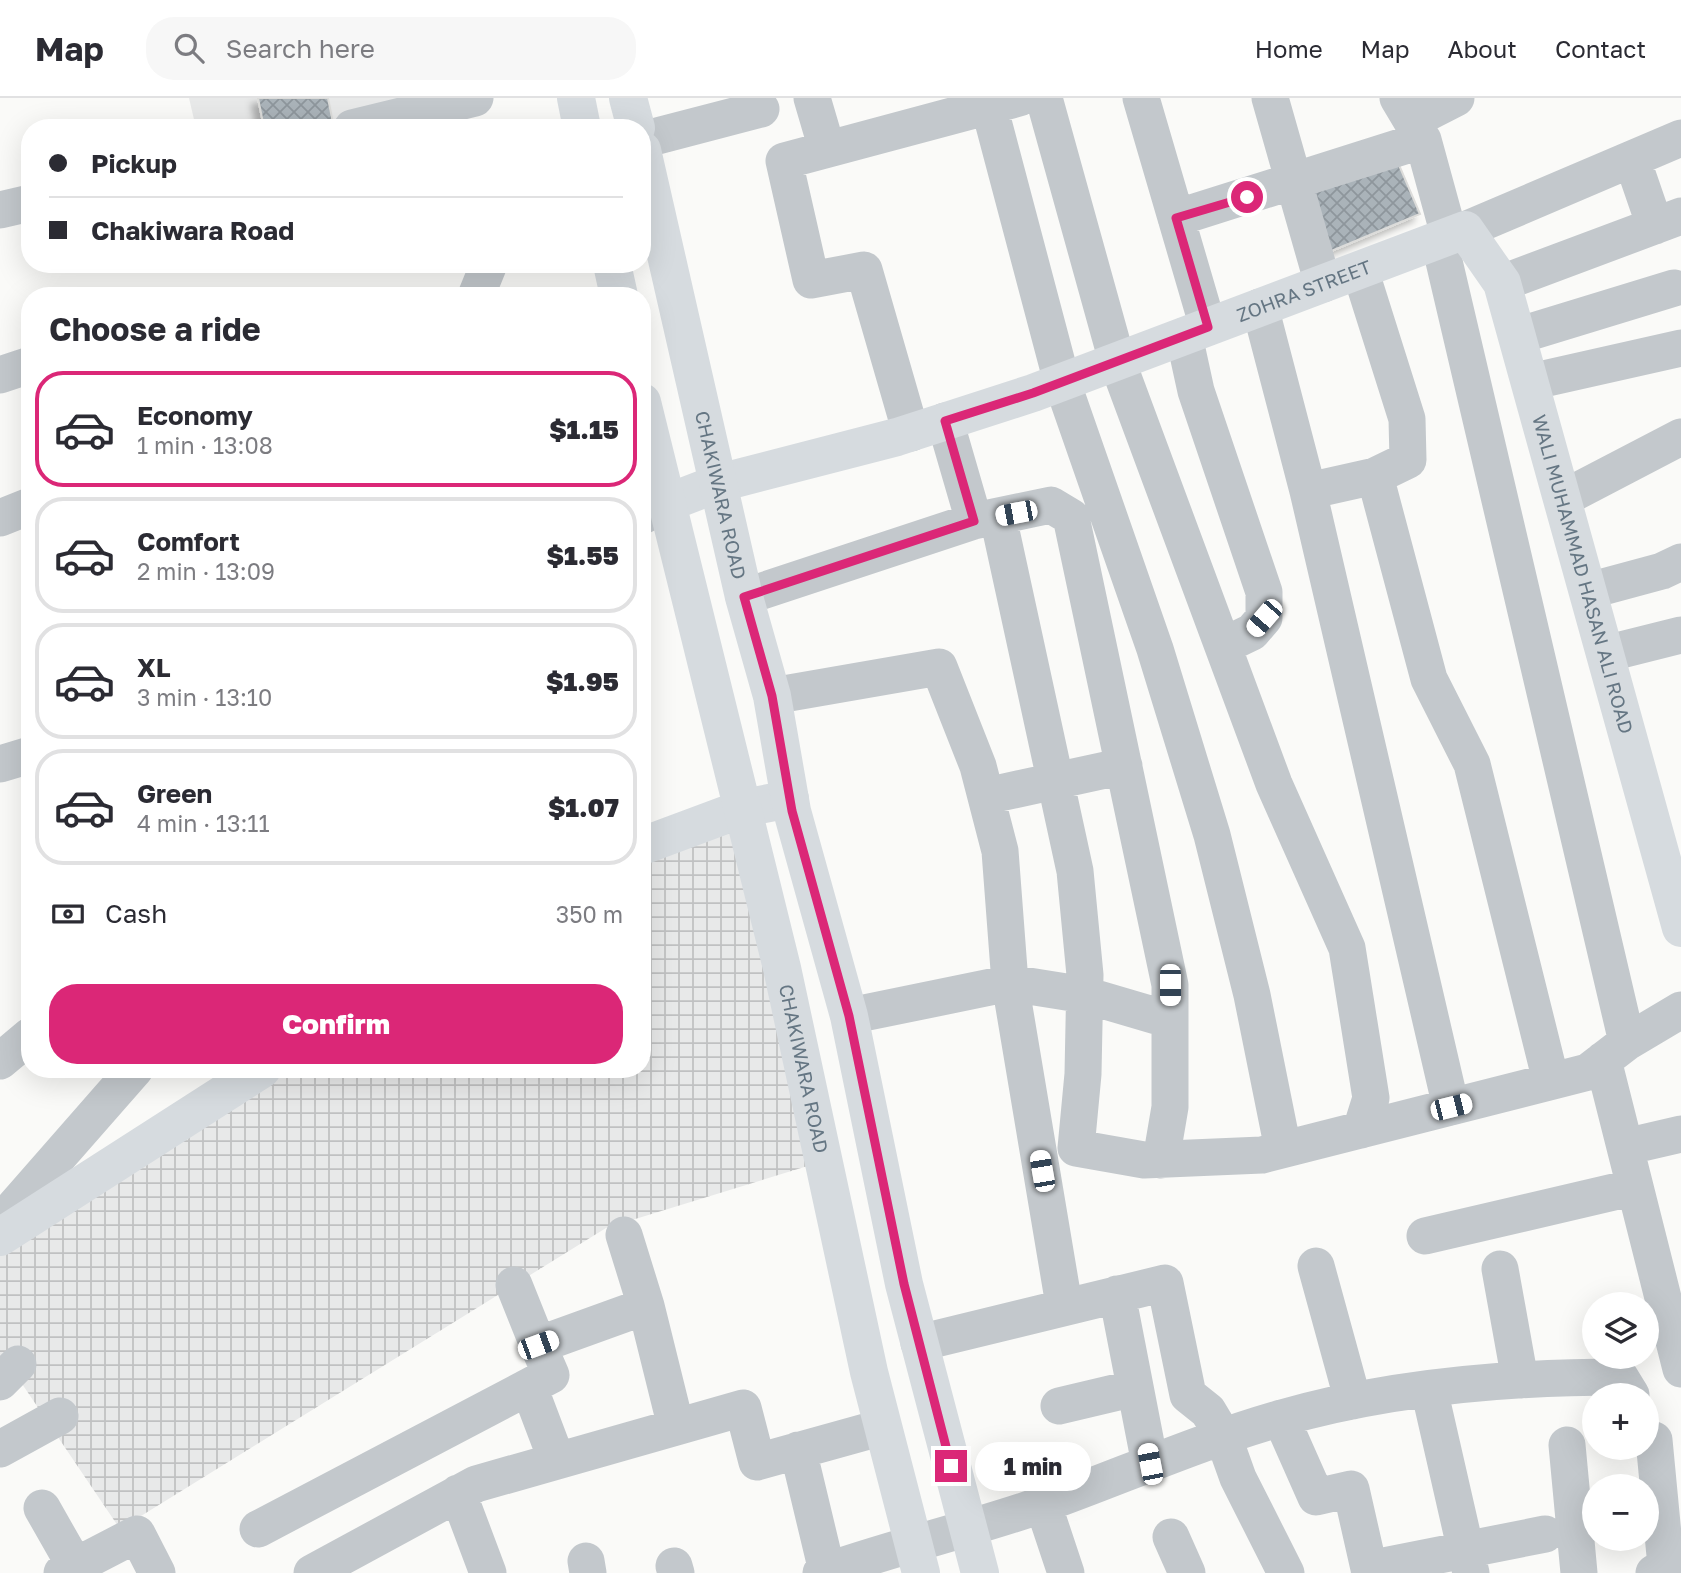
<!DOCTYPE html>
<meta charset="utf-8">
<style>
body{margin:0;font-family:"Golos Text",sans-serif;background:#f7f7f7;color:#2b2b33;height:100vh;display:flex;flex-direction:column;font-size:26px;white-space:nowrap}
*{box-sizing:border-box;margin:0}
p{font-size:23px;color:#7c7c81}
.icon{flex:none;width:38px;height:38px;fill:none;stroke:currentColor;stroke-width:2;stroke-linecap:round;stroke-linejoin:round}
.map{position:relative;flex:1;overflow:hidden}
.panel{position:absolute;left:21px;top:189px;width:630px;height:791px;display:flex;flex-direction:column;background:#fff;border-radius:28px;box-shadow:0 7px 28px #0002}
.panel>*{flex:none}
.banner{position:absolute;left:21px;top:21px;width:630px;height:154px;border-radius:28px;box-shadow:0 7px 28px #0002;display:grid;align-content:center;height:154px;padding:0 28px;background:#fff}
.controls{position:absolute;left:1582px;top:1194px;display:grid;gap:14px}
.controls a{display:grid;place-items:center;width:77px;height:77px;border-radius:50%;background:#fff;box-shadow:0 7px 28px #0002;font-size:35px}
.end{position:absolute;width:32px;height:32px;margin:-16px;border:9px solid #db2777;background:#fff;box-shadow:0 0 0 4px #fff}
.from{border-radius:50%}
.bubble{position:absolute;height:49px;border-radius:24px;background:#fff;box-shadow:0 7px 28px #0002;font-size:23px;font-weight:800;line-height:49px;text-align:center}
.car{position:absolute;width:21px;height:42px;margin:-21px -10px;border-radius:9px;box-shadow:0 0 5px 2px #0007;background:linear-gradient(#fff 24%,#345 0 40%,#fff 0 76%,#345 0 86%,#fff 0)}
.banner b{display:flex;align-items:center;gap:24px;height:66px;font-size:26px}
.banner b+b{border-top:2px solid #e1e1e2}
.banner i{width:18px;height:18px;background:#2b2b33}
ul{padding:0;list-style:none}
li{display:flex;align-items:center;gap:21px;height:116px;margin:0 14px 10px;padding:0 14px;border:4px solid #e1e1e2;border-radius:28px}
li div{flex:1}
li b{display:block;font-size:26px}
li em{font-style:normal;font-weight:800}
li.on{border-color:#db2777}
li>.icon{width:63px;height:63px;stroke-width:1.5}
h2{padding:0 28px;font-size:32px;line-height:84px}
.pay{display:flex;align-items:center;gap:18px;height:77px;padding:0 28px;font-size:26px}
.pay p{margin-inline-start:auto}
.action{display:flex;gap:14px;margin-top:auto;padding:14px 28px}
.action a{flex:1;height:80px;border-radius:28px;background:#db2777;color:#fff;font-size:28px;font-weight:800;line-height:80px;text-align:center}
header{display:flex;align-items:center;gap:42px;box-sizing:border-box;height:98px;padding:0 35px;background:#fff;border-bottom:2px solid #e1e1e2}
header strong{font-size:33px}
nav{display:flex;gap:38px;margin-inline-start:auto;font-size:24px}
.search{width:490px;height:63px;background:#f7f7f7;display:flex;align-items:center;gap:18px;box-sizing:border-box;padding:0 24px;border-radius:28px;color:#7c7c81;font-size:26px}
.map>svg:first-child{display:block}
.built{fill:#e8e9e9}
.industrial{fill:url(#industrial-grid)}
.building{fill:url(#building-cross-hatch);stroke:#dcdcda;stroke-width:2;filter:url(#shadow)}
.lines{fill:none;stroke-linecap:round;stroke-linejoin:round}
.street{stroke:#c3c8cc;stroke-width:37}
.secondary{stroke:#d6dbdf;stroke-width:38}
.primary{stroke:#d6dbdf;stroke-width:38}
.route{stroke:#db2777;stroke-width:9}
.labels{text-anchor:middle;stroke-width:7;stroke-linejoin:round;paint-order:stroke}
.street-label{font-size:19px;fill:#657683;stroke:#fff}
</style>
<header>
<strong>Map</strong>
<div class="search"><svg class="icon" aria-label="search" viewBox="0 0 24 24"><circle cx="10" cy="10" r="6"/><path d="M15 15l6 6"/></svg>Search here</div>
<nav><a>Home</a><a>Map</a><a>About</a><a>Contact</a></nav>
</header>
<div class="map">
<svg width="1681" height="1475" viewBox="0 0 1681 1475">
<defs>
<pattern id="industrial-grid" width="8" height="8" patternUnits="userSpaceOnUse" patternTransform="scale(1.75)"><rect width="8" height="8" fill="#e8e9e9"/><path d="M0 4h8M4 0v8" fill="none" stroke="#c0c1c2"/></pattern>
<pattern id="building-cross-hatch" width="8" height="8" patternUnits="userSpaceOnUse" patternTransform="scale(1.75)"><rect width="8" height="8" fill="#aab3b9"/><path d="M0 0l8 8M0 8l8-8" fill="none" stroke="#8e969c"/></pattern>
<filter id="shadow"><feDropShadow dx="-6" dy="6" stdDeviation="3.5" flood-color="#0004"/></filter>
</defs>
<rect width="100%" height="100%" fill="#fafaf8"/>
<!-- built -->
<path class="built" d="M189,0h292l-126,30h-159z"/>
<!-- industrial -->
<path class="industrial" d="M762,712l75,347 -231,71 -486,301 -106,-157 -14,-12v-119l262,-172h380v-223z"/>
<!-- building -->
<path class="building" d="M258,0h70l5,25 -22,5h-47z
M1396,60l24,56 -91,38 -23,-56z"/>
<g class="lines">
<!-- street -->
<path class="street" d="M812,0l15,51
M1044,0l73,263 157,423 73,164 24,150 -10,32
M1141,0l67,229
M1270,0l53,186
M1398,0l25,42 26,95
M989,8l73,276 93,267 57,186 40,160 31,154
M1413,22l43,-22
M352,30l123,-30
M642,42l119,-31
M1632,61l23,67
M0,112l30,-7
M1176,120l247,-78
M1465,132l216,-92
M1439,142l188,802
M1502,185l179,-67
M476,198l13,-32
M1260,209l48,184 143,616
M1184,238l12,55 68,201v26l-12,14 -29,14
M1517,238l157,-48
M0,277l30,-10
M1530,284l151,-34
M945,323l29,100
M911,335l-47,-163 -53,10 -27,-119 235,-63
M1375,378l54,203 43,85 79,317
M1308,393l67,-15 33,-16 -1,-41 -47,-149
M1562,401l119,-62
M642,418l25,-13
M998,419l77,354 10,104 -2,99 -7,74 68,12 118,-5 326,-83 39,-30 54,-32
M0,420l30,-12
M1588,493l74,-20 19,-9
M744,499l230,-76 77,-16 20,12 99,468v122l-9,53
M1605,556l76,-19
M772,598l167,-29 39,99 22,85 10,132 54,322
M0,666l30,-9
M986,698l138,-30
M849,918l161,-33 75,12 85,25
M1603,962l78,309
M0,963l30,-25
M1625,1049l56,-13
M0,1125l135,-154
M624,1137l22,71 30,121
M1425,1138l210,-49
M1316,1168l37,135
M1500,1171l20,111
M514,1187l24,60
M1117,1196l33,170
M919,1245l246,-60 23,112 20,16 15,25 15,42 48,95
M0,1284l18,-18
M529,1289l28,74
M1429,1291l42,184
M1059,1308l76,-18
M1281,1320l35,79 35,-8 19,84
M1567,1347l12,128
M0,1351l60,-33
M798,1352l29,121
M458,1395l30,80
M1043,1406l23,69
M42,1410l33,58
M258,1431l293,-154 -13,-30 108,-39
M1171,1439l16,36
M586,1463l2,12
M674,1468l2,7
M1369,1471l176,-35
M62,1475l75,-39 20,39
M312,1475l164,-89 267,-76 14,54 126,-35
M821,1475c73,-26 149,-43 223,-69 78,-28 154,-62 234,-85 111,-32 227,-42 342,-42l11,18
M1654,1475l12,-7 -12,-126"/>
<!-- secondary -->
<g class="secondary">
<path id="s1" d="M667,405l52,-20 178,-46 136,-44 432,-163 37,53 179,645"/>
<path d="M642,748l102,-38 46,-9"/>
<path d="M0,1139l262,-168"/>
</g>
<!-- primary -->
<g class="primary">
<path d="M576,0l6,30"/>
<path d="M628,0l8,30"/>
<path id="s2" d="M642,52l102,447 28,99 20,115 57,205 55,268 76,289"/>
<path d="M612,166l7,32"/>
<path id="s3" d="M642,304l140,566 87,404 52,201"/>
</g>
</g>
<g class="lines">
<!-- route -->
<path class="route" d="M951,1368l-47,-182 -55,-268 -57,-205 -20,-115 -28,-99 230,-76 -29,-100 88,-28 175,-66 -32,-109 71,-21"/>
</g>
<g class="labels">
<!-- street labels -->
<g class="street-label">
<text dy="7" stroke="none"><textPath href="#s1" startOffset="672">ZOHRA STREET</textPath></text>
<text dy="7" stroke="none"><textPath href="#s2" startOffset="354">CHAKIWARA ROAD</textPath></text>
<text dy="7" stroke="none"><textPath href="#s1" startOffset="1211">WALI MUHAMMAD HASAN ALI ROAD</textPath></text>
<text dy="7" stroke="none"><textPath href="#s3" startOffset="686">CHAKIWARA ROAD</textPath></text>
</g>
</g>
</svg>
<div class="controls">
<a><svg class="icon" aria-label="layers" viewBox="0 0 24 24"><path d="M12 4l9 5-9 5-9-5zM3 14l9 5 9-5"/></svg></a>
<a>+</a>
<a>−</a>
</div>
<i class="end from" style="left:1247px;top:99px"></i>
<i class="end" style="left:951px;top:1368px"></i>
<div class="bubble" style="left:975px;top:1344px;width:116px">1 min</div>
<i class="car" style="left:1016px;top:415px;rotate:259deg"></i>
<i class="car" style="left:1264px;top:520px;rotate:221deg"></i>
<i class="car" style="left:1170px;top:887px;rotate:180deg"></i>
<i class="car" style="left:1451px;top:1009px;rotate:76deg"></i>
<i class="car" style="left:1042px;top:1073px;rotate:350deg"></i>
<i class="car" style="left:538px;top:1247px;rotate:70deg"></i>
<i class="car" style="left:1150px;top:1366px;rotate:349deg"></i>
<div class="banner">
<b><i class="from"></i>Pickup</b>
<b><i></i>Chakiwara Road</b>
</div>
<section class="panel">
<h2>Choose a ride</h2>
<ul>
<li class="on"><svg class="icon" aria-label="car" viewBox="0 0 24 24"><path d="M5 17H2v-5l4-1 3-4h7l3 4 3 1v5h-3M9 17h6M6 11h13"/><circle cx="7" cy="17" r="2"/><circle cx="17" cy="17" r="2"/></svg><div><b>Economy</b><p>1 min · 13:08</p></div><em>$1.15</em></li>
<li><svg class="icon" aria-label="car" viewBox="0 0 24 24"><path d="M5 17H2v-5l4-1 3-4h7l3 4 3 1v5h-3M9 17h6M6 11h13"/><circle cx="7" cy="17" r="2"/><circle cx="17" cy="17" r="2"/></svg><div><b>Comfort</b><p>2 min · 13:09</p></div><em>$1.55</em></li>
<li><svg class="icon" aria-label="car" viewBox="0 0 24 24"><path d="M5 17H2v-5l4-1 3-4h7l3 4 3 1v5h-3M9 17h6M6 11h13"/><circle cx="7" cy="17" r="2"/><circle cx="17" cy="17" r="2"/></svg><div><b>XL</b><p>3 min · 13:10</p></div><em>$1.95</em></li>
<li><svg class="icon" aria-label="car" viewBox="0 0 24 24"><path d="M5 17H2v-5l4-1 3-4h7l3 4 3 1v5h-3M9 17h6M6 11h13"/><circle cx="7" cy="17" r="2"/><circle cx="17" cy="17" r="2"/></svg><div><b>Green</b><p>4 min · 13:11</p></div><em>$1.07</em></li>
</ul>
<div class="pay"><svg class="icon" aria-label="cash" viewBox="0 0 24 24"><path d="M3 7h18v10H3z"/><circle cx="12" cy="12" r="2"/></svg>Cash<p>350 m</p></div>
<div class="action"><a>Confirm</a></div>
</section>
</div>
